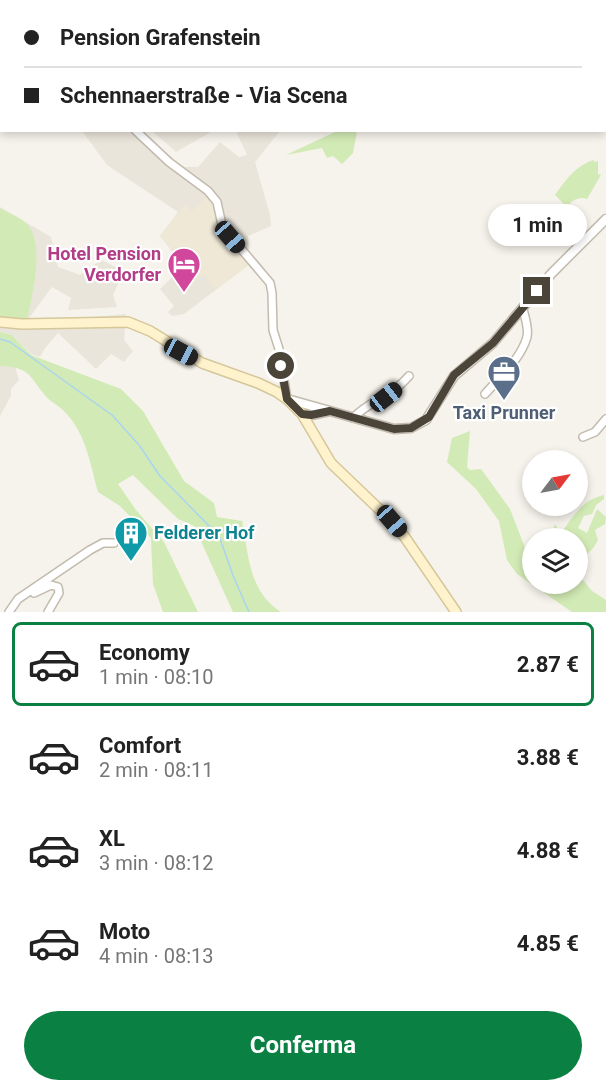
<!DOCTYPE html>
<html lang="it">
<meta charset="utf-8">
<style>
body{margin:0;font-family:Roboto,sans-serif;background:#f6f6f6;color:#222;height:100vh;display:flex;flex-direction:column;font-size:22px;white-space:nowrap}
*{box-sizing:border-box;margin:0}
p{font-size:20px;color:#767676}
.icon{flex:none;width:33px;height:33px;fill:none;stroke:currentColor;stroke-width:2;stroke-linecap:round;stroke-linejoin:round}
.map{position:relative;height:612px;overflow:hidden}
.sheet{display:flex;flex-direction:column;background:#fff;flex:1}
.sheet>*{flex:none}
.banner{position:absolute;left:0px;top:0px;width:606px;height:132px;box-shadow:0 3px 9px #0003;display:grid;align-content:center;height:132px;padding:0 24px;background:#fff}
.needle{width:39px;rotate:58deg}
.buttons{position:absolute;left:522px;top:450px;display:grid;gap:12px}
.buttons a{display:grid;place-items:center;width:66px;height:66px;border-radius:50%;background:#fff;box-shadow:0 3px 9px #0003;font-size:30px}
.end{position:absolute;width:27px;height:27px;margin:-14px;border:8px solid #4b4439;background:#fff;box-shadow:0 0 0 3px #fff}
.from{border-radius:50%}
.bubble{position:absolute;height:42px;border-radius:21px;background:#fff;box-shadow:0 3px 9px #0003;font-size:20px;font-weight:700;line-height:42px;text-align:center}
.car{position:absolute;width:18px;height:36px;margin:-18px -9px;border-radius:8px;box-shadow:0 0 4px 2px #0007;background:linear-gradient(#222 24%,#8ab4d8 0 40%,#222 0 76%,#8ab4d8 0 86%,#222 0)}
.banner b{display:flex;align-items:center;gap:21px;height:57px;font-size:22px}
.banner b+b{border-top:2px solid #e0e0e0}
.banner i{width:15px;height:15px;background:#222}
ul{padding:10px 0 0;list-style:none}
li{display:flex;align-items:center;gap:18px;height:84px;margin:0 12px 9px;padding:0 12px;border:3px solid transparent;border-radius:9px}
li div{flex:1}
li b{display:block;font-size:22px}
li em{font-style:normal;font-weight:700}
li.on{border-color:#0b8043}
li>.icon{width:54px;height:54px;stroke-width:1.5}
.primary-button{display:flex;gap:12px;margin-top:auto;padding:12px 24px}
.primary-button a{flex:1;height:69px;border-radius:36px;background:#0b8043;color:#fff;font-size:24px;font-weight:700;line-height:69px;text-align:center}
.map>svg:first-child{display:block}
.residential{fill:#eae5da}
.education{fill:#efe8d6}
.green{fill:#d2eab5}
.lines{fill:none;stroke-linecap:round;stroke-linejoin:round}
.stream{stroke:#a9d4f2;stroke-width:1.5}
.minor-casing{stroke:#c2bbae;stroke-width:10}
.tertiary-casing{stroke:#c2bbae;stroke-width:11}
.secondary-casing{stroke:#d6c79b;stroke-width:12}
.minor{stroke:#fff;stroke-width:7}
.tertiary{stroke:#fff;stroke-width:8}
.secondary{stroke:#fff3cd;stroke-width:9}
.route{stroke:#4b4439;stroke-width:8}
.labels{text-anchor:middle;stroke-width:4.5;stroke-linejoin:round;paint-order:stroke}
.hotel-label{font-size:18px;font-weight:bold;fill:#b23c85;stroke:#fff;text-anchor:end}
.service-label{font-size:18px;font-weight:bold;fill:#4e5e75;stroke:#fff}
.culture-label{font-size:18px;font-weight:bold;fill:#0d838f;stroke:#fff;text-anchor:start}
</style>
<div class="map">
<svg width="606" height="612" viewBox="0 0 606 612">
<rect width="100%" height="100%" fill="#f6f3ec"/>
<!-- residential -->
<path class="residential" d="M82,131h60l40,36h16l22,-25 19,15 8,-2 -11,-24h44l-25,31 15,53 1,11 -23,10 2,28 -66,50 -12,2 -4,-4 6,-6 -14,-17 24,-23 -24,-30 18,-24 -71,-47z
M210,131l1,1 -35,20 -24,-21z
M0,207l51,30 7,30 22,8 21,-15 23,11 -11,24 4,12 -49,3 3,-12 -19,-11 -23,31 23,3 74,-7 -2,26 9,11 -9,11 -13,-8 -15,15 -38,-36 -13,15 -5,9 -9,-3 -19,-19 -12,-3z
M0,366l15,1 4,13 -8,9v7l-11,20z"/>
<!-- education -->
<path class="education" d="M208,195l8,12 3,12 31,45 -35,26 -10,-15 -10,3 -35,-42 25,-32 7,7z"/>
<!-- green -->
<path class="green" d="M337,131h20l-4,22 -11,11 -9,-8 -6,2 -5,-10 -36,7z
M594,160v2l4,-1v13l3,1 -14,24c-8,-3 -15,1 -20,8l-12,-12c10,-14 21,-30 39,-35z
M0,208c8,5 22,10 28,17 17,23 4,69 -1,96l-27,-5z
M0,332l12,3 19,20 90,34 22,22 41,70 30,22 3,14 25,4c7,34 6,70 39,91h-48l-39,-86 -16,-7 -45,-44 -15,9 18,26 28,32 34,70h-35l-10,-28 -2,-46 -31,-32 -22,-14c-8,-29 -12,-58 -33,-80 -7,-7 -16,-11 -21,-18 -17,-21 -14,-26 -44,-28z
M470,431l-3,36 3,3 11,-1 29,40 17,44 5,3v28h46v-10l14,17 14,9v12h-34l-55,-38 -10,-14 -8,-39 -23,-32 -29,-27 5,-24z
M604,495v4l-8,6 -4,9 -8,2 -6,12 9,5 10,-24 9,8 -1,7 -10,6 3,10 -4,7 -16,17v-26h-28l5,-14 6,10c11,-17 22,-35 43,-39z"/>
<g class="lines">
<!-- stream -->
<path class="stream" d="M531,2v-2
M0,339l10,3 102,73 27,30 21,31 59,60 15,42 15,34"/>
<defs>
<path id="minor" d="M1,0l2,2
M334,0v2
M384,2l1,-2
M135,130l34,32 39,29 9,11 5,23 4,6 44,52 2,10 1,37 6,19 8,50
M485,394c14,-16 36,-35 42,-57 2,-9 -2,-19 -4,-28
M353,418c16,-17 39,-22 56,-42
M583,437l12,-5 11,-13
M34,593l17,-8 7,2 1,6 -11,19
M9,612l9,-13 72,-49 13,-7h11"/>
<path id="tertiary" d="M287,399l107,30 17,-1 15,-8 28,-44 39,-33 58,-69 55,-55
M302,414l9,1 19,-4"/>
<path id="secondary" d="M0,322l22,2 106,-2 22,9 52,32 56,20 19,9 10,7 15,15 29,49 49,47 24,26 52,76"/>
</defs>
<!-- minor casing -->
<use href="#minor" class="minor-casing"/>
<!-- tertiary casing -->
<use href="#tertiary" class="tertiary-casing"/>
<!-- secondary casing -->
<use href="#secondary" class="secondary-casing"/>
<!-- minor -->
<use href="#minor" class="minor"/>
<!-- tertiary -->
<use href="#tertiary" class="tertiary"/>
<!-- secondary -->
<use href="#secondary" class="secondary"/>
</g>
<g class="lines">
<!-- route -->
<path class="route" d="M281,366l6,33 15,15 9,1 19,-4 64,18 17,-1 18,-11 25,-42 39,-32 44,-52"/>
</g>
<!-- icons -->
<defs>
<symbol id="hotel-pin" viewBox="-11 -11 22 30"><path d="M0 17L-7.5 6A9.5 9.5 0 1 1 7.5 6Z" fill="#d1479c" stroke="#fff"/><path d="M-6-4.5h1.5V1H6V5H4.5V3h-9V5H-6ZM-4 0a1.8 1.8 0 1 1 3.6 0ZM.5 0V-2.5h3Q6-2.5 6 0Z" fill="#fff"/></symbol>
<symbol id="office-pin" viewBox="-11 -11 22 30"><path d="M0 17L-7.5 6A9.5 9.5 0 1 1 7.5 6Z" fill="#5c6f8a" stroke="#fff"/><path d="M-6-3h4V-5.5h4V-3h4V5H-6ZM-1-4.5V-3h2v-1.5ZM-6 0V1H6V0Z" fill="#fff"/></symbol>
<symbol id="building-pin" viewBox="-11 -11 22 30"><path d="M0 17L-7.5 6A9.5 9.5 0 1 1 7.5 6Z" fill="#0f9aa8" stroke="#fff"/><path d="M-4-6H4V6H1V3H-1V6H-4ZM-2.5-4.3h1.7v1.8h-1.7ZM.8-4.3h1.7v1.8H.8ZM-2.5-1h1.7V.8h-1.7ZM.8-1h1.7V.8H.8Z" fill="#fff"/></symbol>
</defs>
<g fill-rule="evenodd">
<use href="#hotel-pin" x="165" y="245" width="38" height="52"/>
<use href="#office-pin" x="485" y="353" width="38" height="52"/>
<use href="#building-pin" x="112" y="514" width="38" height="52"/>
</g>
<g class="labels">
<!-- hotel labels -->
<g class="hotel-label">
<text x="161" y="260">Hotel Pension<tspan x="161" dy="21">Verdorfer</tspan></text>
</g>
<!-- service labels -->
<g class="service-label">
<text x="504" y="419">Taxi Prunner</text>
</g>
<!-- culture labels -->
<g class="culture-label">
<text x="154" y="539">Felderer Hof</text>
</g>
</g>
</svg>
<div class="buttons">
<a><svg class="needle" viewBox="-14 -14 28 28"><path d="M0-13l5 13h-10z" fill="#e53935"/><path d="M0 13l5-13h-10z" fill="#767676"/></svg></a>
<a><svg class="icon" aria-label="layers" viewBox="0 0 24 24"><path d="M12 4l9 5-9 5-9-5zM3 14l9 5 9-5"/></svg></a>
</div>
<i class="end from" style="left:281px;top:366px"></i>
<i class="end" style="left:537px;top:291px"></i>
<div class="bubble" style="left:488px;top:204px;width:99px">1 min</div>
<i class="car" style="left:230px;top:237px;rotate:139deg"></i>
<i class="car" style="left:181px;top:352px;rotate:118deg"></i>
<i class="car" style="left:386px;top:397px;rotate:52deg"></i>
<i class="car" style="left:392px;top:521px;rotate:139deg"></i>
<div class="banner">
<b><i class="from"></i>Pension Grafenstein</b>
<b><i></i>Schennaerstraße - Via Scena</b>
</div>
</div>
<section class="sheet">
<ul>
<li class="on"><svg class="icon" aria-label="car" viewBox="0 0 24 24"><path d="M5 17H2v-5l4-1 3-4h7l3 4 3 1v5h-3M9 17h6M6 11h13"/><circle cx="7" cy="17" r="2"/><circle cx="17" cy="17" r="2"/></svg><div><b>Economy</b><p>1 min · 08:10</p></div><em>2.87 €</em></li>
<li><svg class="icon" aria-label="car" viewBox="0 0 24 24"><path d="M5 17H2v-5l4-1 3-4h7l3 4 3 1v5h-3M9 17h6M6 11h13"/><circle cx="7" cy="17" r="2"/><circle cx="17" cy="17" r="2"/></svg><div><b>Comfort</b><p>2 min · 08:11</p></div><em>3.88 €</em></li>
<li><svg class="icon" aria-label="car" viewBox="0 0 24 24"><path d="M5 17H2v-5l4-1 3-4h7l3 4 3 1v5h-3M9 17h6M6 11h13"/><circle cx="7" cy="17" r="2"/><circle cx="17" cy="17" r="2"/></svg><div><b>XL</b><p>3 min · 08:12</p></div><em>4.88 €</em></li>
<li><svg class="icon" aria-label="car" viewBox="0 0 24 24"><path d="M5 17H2v-5l4-1 3-4h7l3 4 3 1v5h-3M9 17h6M6 11h13"/><circle cx="7" cy="17" r="2"/><circle cx="17" cy="17" r="2"/></svg><div><b>Moto</b><p>4 min · 08:13</p></div><em>4.85 €</em></li>
</ul>
<div class="primary-button"><a>Conferma</a></div>
</section>
